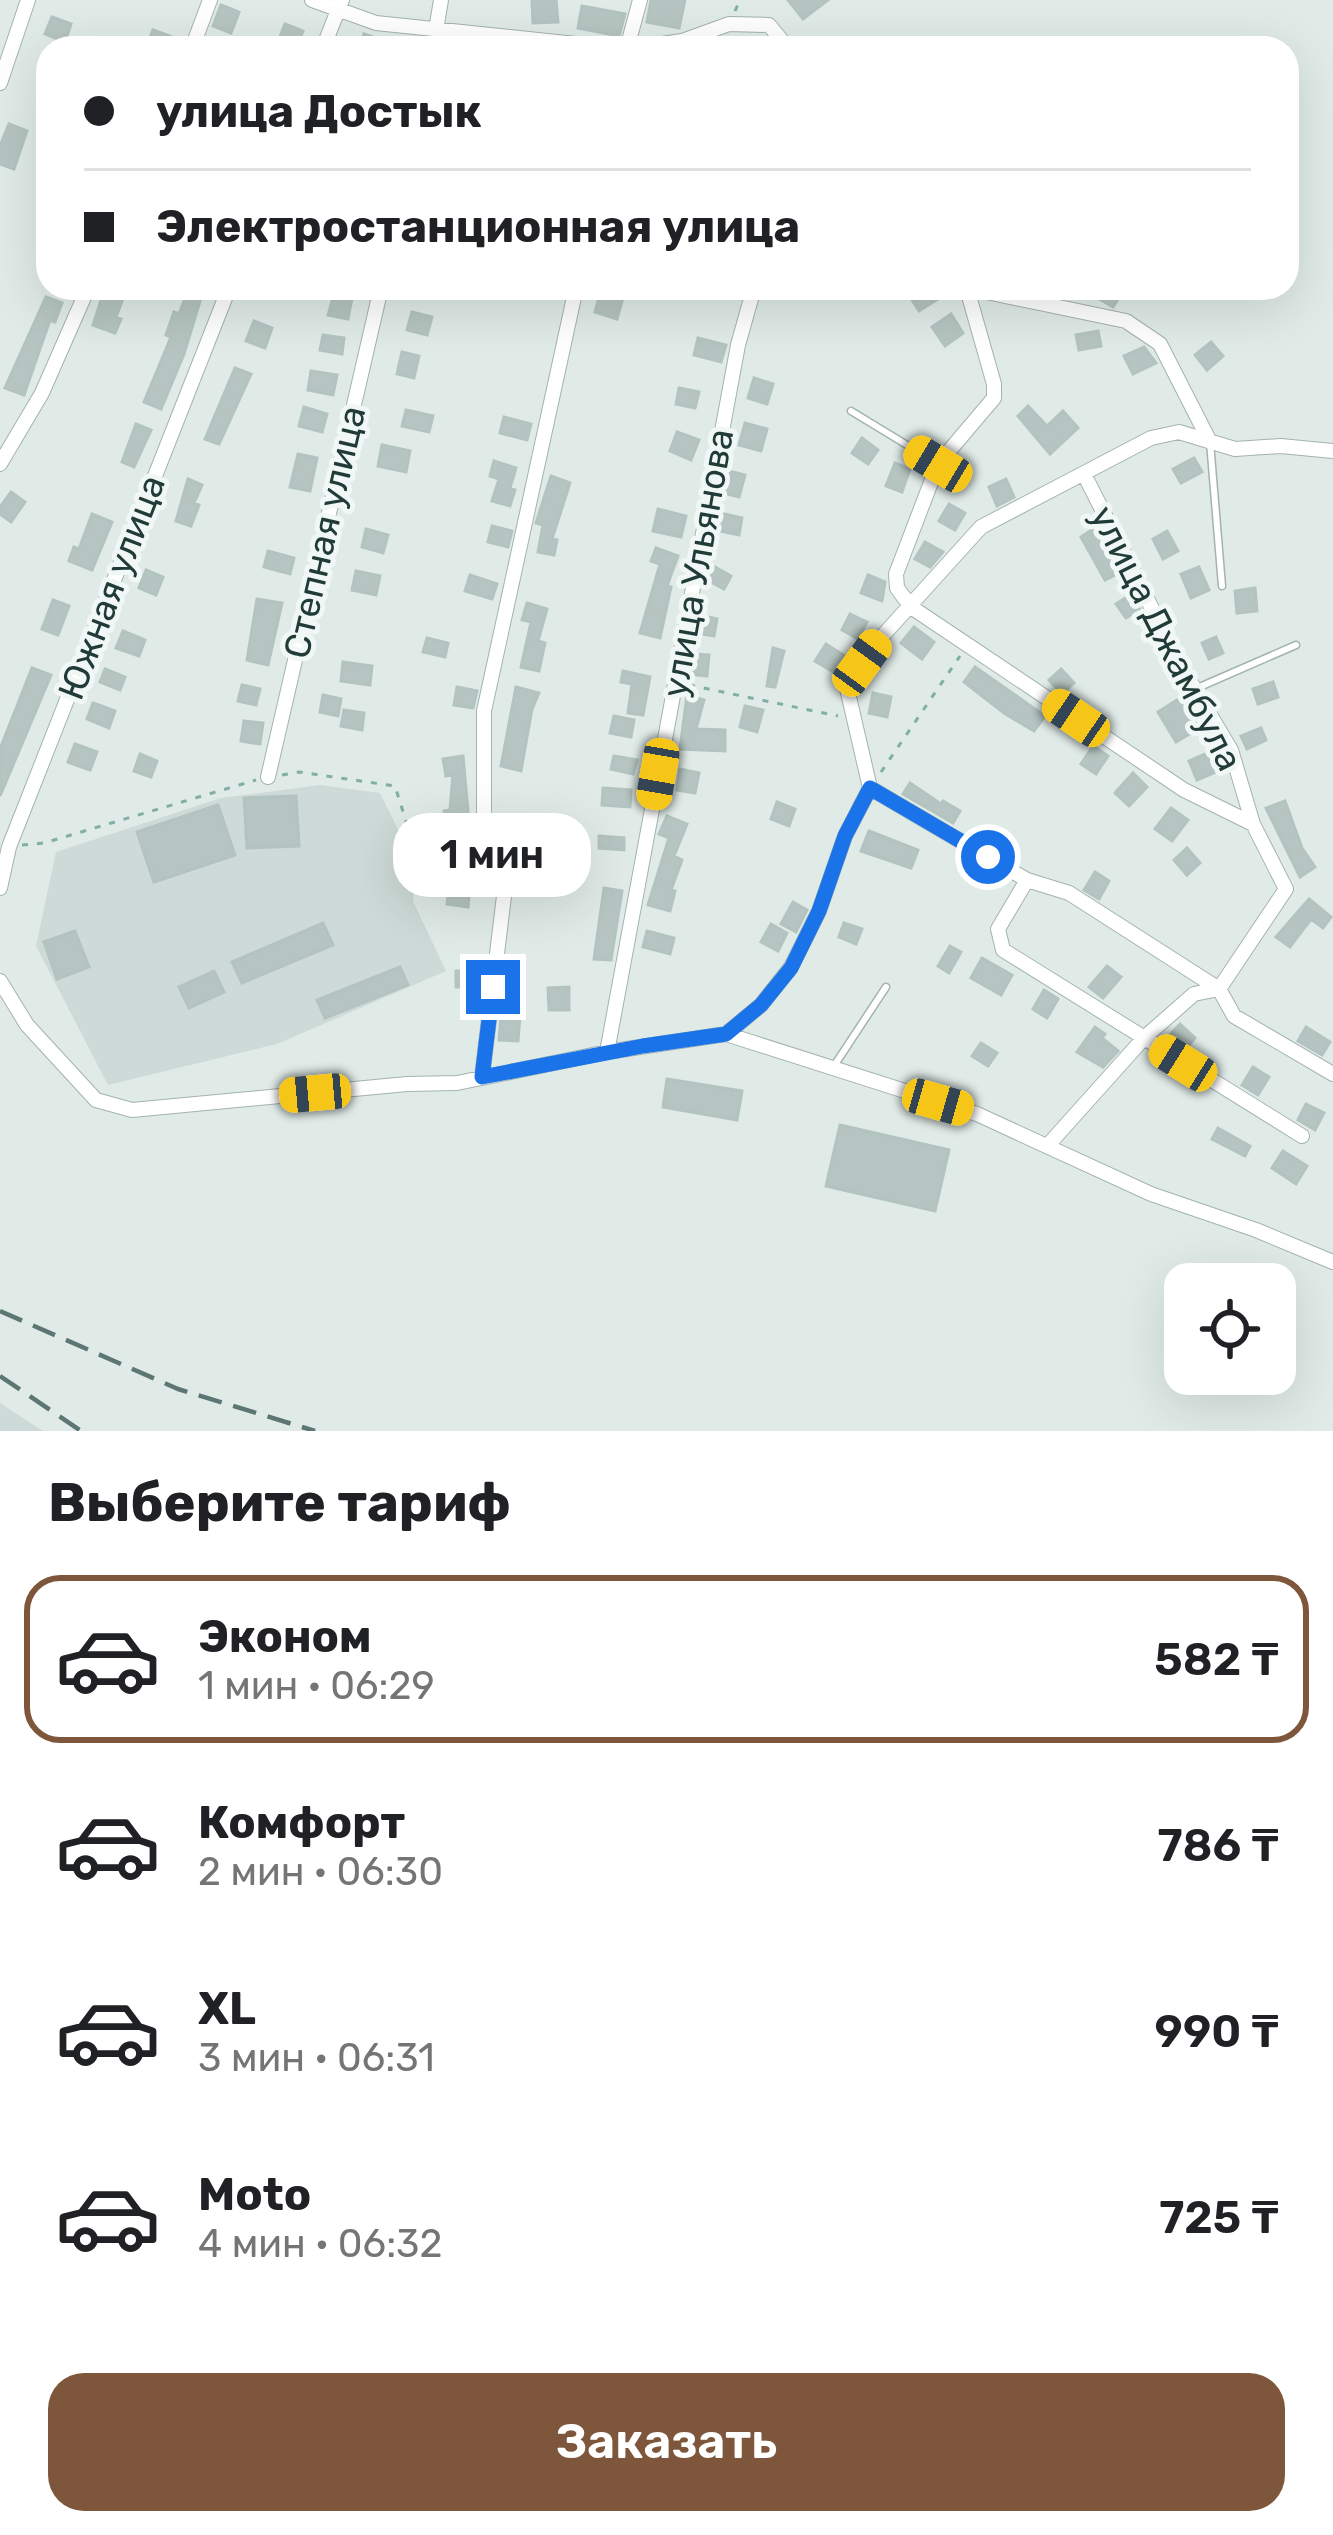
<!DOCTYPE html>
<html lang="ru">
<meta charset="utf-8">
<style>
body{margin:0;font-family:Rubik,sans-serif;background:#f2f2f2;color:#202124;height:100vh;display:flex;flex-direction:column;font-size:45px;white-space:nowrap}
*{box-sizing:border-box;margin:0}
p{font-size:39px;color:#757577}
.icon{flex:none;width:66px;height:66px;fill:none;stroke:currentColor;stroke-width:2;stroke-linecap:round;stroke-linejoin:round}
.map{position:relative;height:1431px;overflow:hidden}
.details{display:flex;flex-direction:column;background:#fff;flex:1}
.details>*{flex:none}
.banner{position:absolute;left:36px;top:36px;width:1263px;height:264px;border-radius:36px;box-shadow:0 12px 48px #0002;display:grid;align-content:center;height:264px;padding:0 48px;background:#fff}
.controls{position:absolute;left:1164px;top:1263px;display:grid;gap:24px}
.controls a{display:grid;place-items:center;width:132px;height:132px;border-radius:24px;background:#fff;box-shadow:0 12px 48px #0002;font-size:60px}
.end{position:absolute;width:54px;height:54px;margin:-27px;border:15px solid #1a73e8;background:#fff;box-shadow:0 0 0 6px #fff}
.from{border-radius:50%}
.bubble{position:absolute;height:84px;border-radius:36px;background:#fff;box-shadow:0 12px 48px #0002;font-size:39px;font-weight:600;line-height:84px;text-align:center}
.car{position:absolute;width:36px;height:72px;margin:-36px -18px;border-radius:15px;box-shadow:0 0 9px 3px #0007;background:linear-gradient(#f5c518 24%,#345 0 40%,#f5c518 0 76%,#345 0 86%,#f5c518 0)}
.banner b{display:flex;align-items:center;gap:42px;height:114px;font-size:45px}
.banner b+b{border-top:3px solid #e0e0e0}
.banner i{width:30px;height:30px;background:#202124}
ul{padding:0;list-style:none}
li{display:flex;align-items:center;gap:36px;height:168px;margin:0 24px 18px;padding:0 24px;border:6px solid transparent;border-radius:36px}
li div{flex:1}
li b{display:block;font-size:45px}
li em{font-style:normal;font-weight:600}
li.on{border-color:#7d563c}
li>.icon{width:108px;height:108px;stroke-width:1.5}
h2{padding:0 48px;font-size:54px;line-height:144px}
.action{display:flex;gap:24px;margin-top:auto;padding:24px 48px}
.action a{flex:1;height:138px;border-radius:36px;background:#7d563c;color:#fff;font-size:48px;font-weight:600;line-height:138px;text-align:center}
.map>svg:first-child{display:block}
.built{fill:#cedad7}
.building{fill:#b6c5c1;stroke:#b3c4c0;stroke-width:3}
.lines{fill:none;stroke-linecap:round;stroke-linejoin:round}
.lane-casing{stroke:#a3b3b0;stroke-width:9}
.street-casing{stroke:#a3b3b0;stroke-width:16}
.path{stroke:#81aea7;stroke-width:3;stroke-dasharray:6 9;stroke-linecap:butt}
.lane{stroke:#fff;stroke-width:6}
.street{stroke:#fff;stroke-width:14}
.rail{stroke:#5b7673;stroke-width:4.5;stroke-dasharray:24 12;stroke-linecap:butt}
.route{stroke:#1a73e8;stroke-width:15}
.labels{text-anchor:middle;stroke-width:10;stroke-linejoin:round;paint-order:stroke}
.street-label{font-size:36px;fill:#213b38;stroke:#f0f7f5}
</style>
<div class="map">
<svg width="1333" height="1431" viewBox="0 0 1333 1431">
<rect width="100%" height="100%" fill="#e0ebe8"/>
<!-- built -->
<path class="built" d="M320,785l60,8 35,71 -2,37 33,70 -169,73 -169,41 -72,-139 20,-94 165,-54z
M0,1403l43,28h-43z"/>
<!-- building -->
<path class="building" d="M532,0h24l2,22 -25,1z
M651,0h34l-6,28 -32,-6z
M788,0h40l-25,19z
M221,5l18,7 -8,21 -18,-7z
M582,6l43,8 -6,22 -41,-8z
M52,17l19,7 -6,18 -20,-8z
M285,24l18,7 -7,17 -18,-6z
M153,30l19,7 -4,11h-22z
M364,34l35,12v2h-40z
M9,124l18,7 -13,38 -14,-5v-18z
M105,288h22l-11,29 5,2 -6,14 -22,-8z
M189,288h15l-20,66 -23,55 -17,-7 27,-65 -5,-2 8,-23 5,2z
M336,288h18l-6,31 -20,-4z
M921,288h14l6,9 -22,14 -10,-16z
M1105,288l17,5 -9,14 -15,-9z
M600,294l22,7 -5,18 -22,-7z
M46,297l16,6 -7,19 -5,-2 -26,75 -19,-7z
M412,312l20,5 -5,18 -20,-5z
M951,314l12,19 -18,13 -13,-19z
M254,321l18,7 -7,20 -19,-7z
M1098,331l3,15 -22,4 -3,-15z
M323,335l21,3 -2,16 -22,-4z
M698,338l28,7 -5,17 -27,-7z
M1211,342l12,14 -16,14 -12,-15z
M1144,347l12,16 -23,11 -9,-18z
M402,352l17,4 -5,22 -17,-4z
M235,368l16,6 -32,70 -14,-5z
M311,371l26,4 -4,20 -25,-5z
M754,378l19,6 -6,20 -19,-6z
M679,388l20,4 -4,16 -19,-4z
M1028,406l19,20 16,-15 15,17 -28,26 -32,-38z
M304,407l23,7 -5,18 -23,-6z
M406,410l27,6 -4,16 -27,-6z
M504,417l27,7 -4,16 -27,-7z
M745,423l22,6 -6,22 -22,-6z
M136,424l15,6 -17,37 -12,-5z
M677,432l22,8 -8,20 -21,-9z
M862,438l16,12 -10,14 -16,-11z
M382,445l28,6 -4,21 -28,-6z
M298,454l19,4 -7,33 -20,-4z
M1194,458l8,14 -21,11 -8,-14z
M494,461l22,7 -6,20 5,2 -5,16 -18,-5 7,-22 -9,-3z
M895,463l15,6 -8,23 -16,-6z
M729,471l16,4 -6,22 -16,-4z
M551,476l19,7 -18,56 5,1 -3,15 -16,-3 5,-27 -7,-2z
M188,479l14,6 -8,18 5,2 -8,21 -15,-5z
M1006,479l8,18 -17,9 -8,-19z
M11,492l14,10 -14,20 -11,-8v-7z
M949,504l16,9 -10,17 -16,-9z
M658,509l28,7 -5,21 -28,-6z
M720,513l22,5 -3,17 -23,-5z
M92,514l20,8 -20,48 -23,-9 5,-14 5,2z
M492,526l20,5 -4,16 -20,-5z
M1098,526l23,46 -16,8 -24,-43z
M366,529l22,6 -5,18 -21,-6z
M1167,531l11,20 -15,8 -10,-20z
M925,542l18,10 -13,15 -15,-8z
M656,548l22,8 -11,30 4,1 -11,51 -20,-5 20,-69 -9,-3z
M268,551l26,7 -4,16 -26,-7z
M715,567l16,9 -7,13 -17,-9z
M1199,567l10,23 -18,8 -10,-24z
M146,570l17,7 -7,18 -17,-7z
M356,571l24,5 -4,19 -24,-5z
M470,575l27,9 -5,15 -27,-8z
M868,575l17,7 -3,19 -21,-8z
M1255,588l2,23 -20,2 -2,-22z
M1132,594l8,15 -14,9 -10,-14z
M257,599l25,4 -14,62 -21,-5z
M53,600l16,6 -11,29 -16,-6z
M527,603l20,6 -9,32 7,2 -6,28 -18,-4 10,-45 -9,-2z
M850,614l17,8 -9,17 -16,-9z
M699,615l18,4 -3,17 -18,-3z
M914,627l20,15 -12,17 -21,-16z
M123,631l22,9 -6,16 -23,-8z
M1216,637l7,16 -14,6 -7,-16z
M427,638l21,5 -3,14 -22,-5z
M826,644l22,14 -10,17 -23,-14z
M773,648l11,3 -9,36 -8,-1z
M692,654l17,1 -2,21 -19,-2z
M343,662l29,4 -2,19 -29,-4z
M975,667l70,49 -11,15 -30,-18 -40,-31z
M32,668l19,7 -51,121v-47z
M105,669l20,8 -5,13 -20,-8z
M1061,669l13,14 -12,11 -13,-14z
M623,671l27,6 -7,38 -15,-2 4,-29 -11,-2z
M1273,682l5,15 -20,7 -5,-15z
M242,685l18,4 -4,16 -18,-4z
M457,687l20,4 -4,17 -19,-3z
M516,687l23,6 -7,16 -11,62 -20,-5z
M873,693l18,4 -4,20 -18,-4z
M323,695l18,4 -3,17 -18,-4z
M687,695l17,5 -8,29 29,1v21l-45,-2z
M1185,695l18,31 -27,16 -18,-30z
M93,703l22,8 -6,17 -22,-9z
M745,706l18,4 -6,22 -17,-5z
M344,710l20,3 -2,17 -21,-4z
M614,716l20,4 -3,17 -21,-4z
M244,721l19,2 -3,21 -19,-3z
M1261,728l5,12 -19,9 -6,-13z
M75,744l22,8 -7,18 -22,-8z
M1093,746l15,10 -12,18 -15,-10z
M1210,752l8,19 -21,9 -8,-19z
M140,754l17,7 -6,16 -17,-6z
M463,756l7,77 -25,1 -1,-23 6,-1 3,-36 -7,2 -3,-17z
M614,756l23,4 -4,14 -22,-5z
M680,769l19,4 -4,20 -18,-3z
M1133,773l14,14 -18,19 -14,-13z
M910,783l31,21 2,-3 17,10 -7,12 -50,-29z
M603,788l28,2 -1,17 -28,-2z
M296,796l3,50 -52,2 -3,-50z
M1285,801l17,47 13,19 -15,10 -34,-69z
M777,802l18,7 -6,17 -18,-7z
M218,805l17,50 -81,27 -17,-50z
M1171,808l17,12 -16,21 -17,-12z
M667,816l20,8 -13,32 8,4 -11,30 4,1 -5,20 -22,-6 21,-67 -10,-4z
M988,827l20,11 -8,13 -20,-11z
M869,831l49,19 -7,18 -50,-17z
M599,836l25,2v12l-25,-2z
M1187,848l13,15 -13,12 -13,-15z
M543,866l9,21 -14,5 -8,-20z
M1095,872l14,9 -10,18 -15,-9z
M450,882l20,2 -2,23 -21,-3z
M604,888l18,3 -11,69 -17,-1z
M1309,899l22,18 -8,11 -12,-9 -21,28 -14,-10z
M793,902l14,8 -11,22 -15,-8z
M323,923l10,22 -91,38 -10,-21z
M844,923l18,6 -6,15 -17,-7z
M771,924l16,9 -9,18 -17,-9z
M75,931l14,36 -32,12 -13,-37z
M647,931l27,7 -4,16 -27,-7z
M950,946l11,6 -12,21 -11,-7z
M982,958l30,17 -11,20 -30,-17z
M1107,966l14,11 -18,21 -14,-11z
M400,967l8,18 -83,33 -8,-18z
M214,971l10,21 -35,16 -10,-21z
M456,971h17l1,16h-18z
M569,987v23h-20l-1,-22z
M1044,990l14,9 -11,19 -14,-9z
M501,1015l19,1 -2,25 -19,-1z
M1180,1024l15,14 -10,12 -18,-12z
M1095,1027l10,7 -3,4 16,13 -15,16 -26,-15z
M1306,1027l24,15 -8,13 -24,-14z
M981,1043l16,10 -9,13 -16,-10z
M1253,1067l16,10 -11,18 -16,-10z
M667,1079l75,12 -5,29 -74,-13z
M1306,1104l18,9 -9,17 -17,-10z
M840,1125l109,25 -14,61 -109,-25z
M1218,1128l32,18 -5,10 -33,-17z
M1283,1151l24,15 -11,18 -24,-16z"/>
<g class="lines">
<defs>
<path id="lane" d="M851,411l84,51
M1210,442l12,144
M1195,689l101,-44
M832,1069l54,-82"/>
<path id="street" d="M312,0l64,23 238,25
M192,48l18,-48
M323,48l19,-48
M433,48l8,-48
M627,48l13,-48
M635,48l47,-7 47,-17 40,1 19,23
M0,83l28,-83
M967,288l159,33 34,23 50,98
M967,289l27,95v14l-56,66 -42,110 1,14 14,19 273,183 69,34
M0,464l42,-71 46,-105
M1084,474l97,192 50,84 22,74 33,65 -67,100 15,27 99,58
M268,777l113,-489
M870,788l157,92 -29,49 5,21 299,186
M1027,880l42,13 150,96 -25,5 -50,44 -95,106
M0,888l9,-41 220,-559
M0,981l27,44 69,75 36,10 275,-26 50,-1 150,-31 119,-18 251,80 174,80 105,36 77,32
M726,1034l35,-29 30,-38 28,-56 26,-75 25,-48 -24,-104 31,-42 104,-115 170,-89 28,-6 56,17 46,-3 52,5
M607,1052l131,-707 16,-57
M482,1077l22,-181 -20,-84v-101l92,-423"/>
</defs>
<!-- lane casing -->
<use href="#lane" class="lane-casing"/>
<!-- street casing -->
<use href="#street" class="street-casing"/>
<!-- path -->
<path class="path" d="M735,11l5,-11
M689,685l149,31
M881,772l79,-116
M282,775l17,-3 96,14 15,48 26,34 46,-8
M22,845l22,-2 212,-63"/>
<!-- lane -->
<use href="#lane" class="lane"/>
<!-- street -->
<use href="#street" class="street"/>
<!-- rail -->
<path class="rail" d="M0,1311l178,78 137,42
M0,1376l81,55"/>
</g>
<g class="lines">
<!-- route -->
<path class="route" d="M493,987l-11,90 161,-31 83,-12 35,-29 30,-37 28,-57 26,-75 25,-48 118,69"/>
</g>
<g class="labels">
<!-- street labels -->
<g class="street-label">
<text transform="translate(324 532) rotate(-77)" y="13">Степная улица</text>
<text transform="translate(697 563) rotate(-80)" y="13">улица Ульянова</text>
<text transform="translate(111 587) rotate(-69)" y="13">Южная улица</text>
<text transform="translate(1167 638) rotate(63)" y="13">улица Джамбула</text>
</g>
</g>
</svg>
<div class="controls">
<a><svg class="icon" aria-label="locate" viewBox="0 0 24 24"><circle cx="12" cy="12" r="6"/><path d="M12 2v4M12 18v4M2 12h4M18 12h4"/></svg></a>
</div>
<i class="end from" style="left:988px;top:857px"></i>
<i class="end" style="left:493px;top:987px"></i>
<div class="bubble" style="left:393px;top:813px;width:198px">1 мин</div>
<i class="car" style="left:938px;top:464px;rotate:301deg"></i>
<i class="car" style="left:862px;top:663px;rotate:36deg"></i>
<i class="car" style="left:1076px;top:718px;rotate:304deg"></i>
<i class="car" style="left:658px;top:774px;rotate:190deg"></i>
<i class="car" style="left:1183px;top:1063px;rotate:302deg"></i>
<i class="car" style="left:315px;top:1093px;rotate:265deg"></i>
<i class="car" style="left:938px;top:1102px;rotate:106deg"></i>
<div class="banner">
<b><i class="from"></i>улица Достык</b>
<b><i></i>Электростанционная улица</b>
</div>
</div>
<section class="details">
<h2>Выберите тариф</h2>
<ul>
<li class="on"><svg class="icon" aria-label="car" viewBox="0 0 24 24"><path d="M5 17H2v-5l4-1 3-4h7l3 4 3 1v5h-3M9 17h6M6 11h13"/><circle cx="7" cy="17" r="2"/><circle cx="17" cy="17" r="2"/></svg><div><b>Эконом</b><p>1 мин · 06:29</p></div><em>582 ₸</em></li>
<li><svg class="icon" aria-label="car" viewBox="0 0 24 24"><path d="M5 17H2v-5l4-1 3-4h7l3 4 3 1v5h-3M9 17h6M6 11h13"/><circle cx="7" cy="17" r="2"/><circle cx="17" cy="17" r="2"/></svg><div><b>Комфорт</b><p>2 мин · 06:30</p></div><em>786 ₸</em></li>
<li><svg class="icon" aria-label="car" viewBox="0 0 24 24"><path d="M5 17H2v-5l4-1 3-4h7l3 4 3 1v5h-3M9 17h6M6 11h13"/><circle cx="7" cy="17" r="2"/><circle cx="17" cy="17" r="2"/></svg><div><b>XL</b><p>3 мин · 06:31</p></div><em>990 ₸</em></li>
<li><svg class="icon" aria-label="car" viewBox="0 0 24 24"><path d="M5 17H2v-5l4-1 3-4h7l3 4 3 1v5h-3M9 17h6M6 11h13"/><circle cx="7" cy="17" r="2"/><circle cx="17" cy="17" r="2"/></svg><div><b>Moto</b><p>4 мин · 06:32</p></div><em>725 ₸</em></li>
</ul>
<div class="action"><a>Заказать</a></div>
</section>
